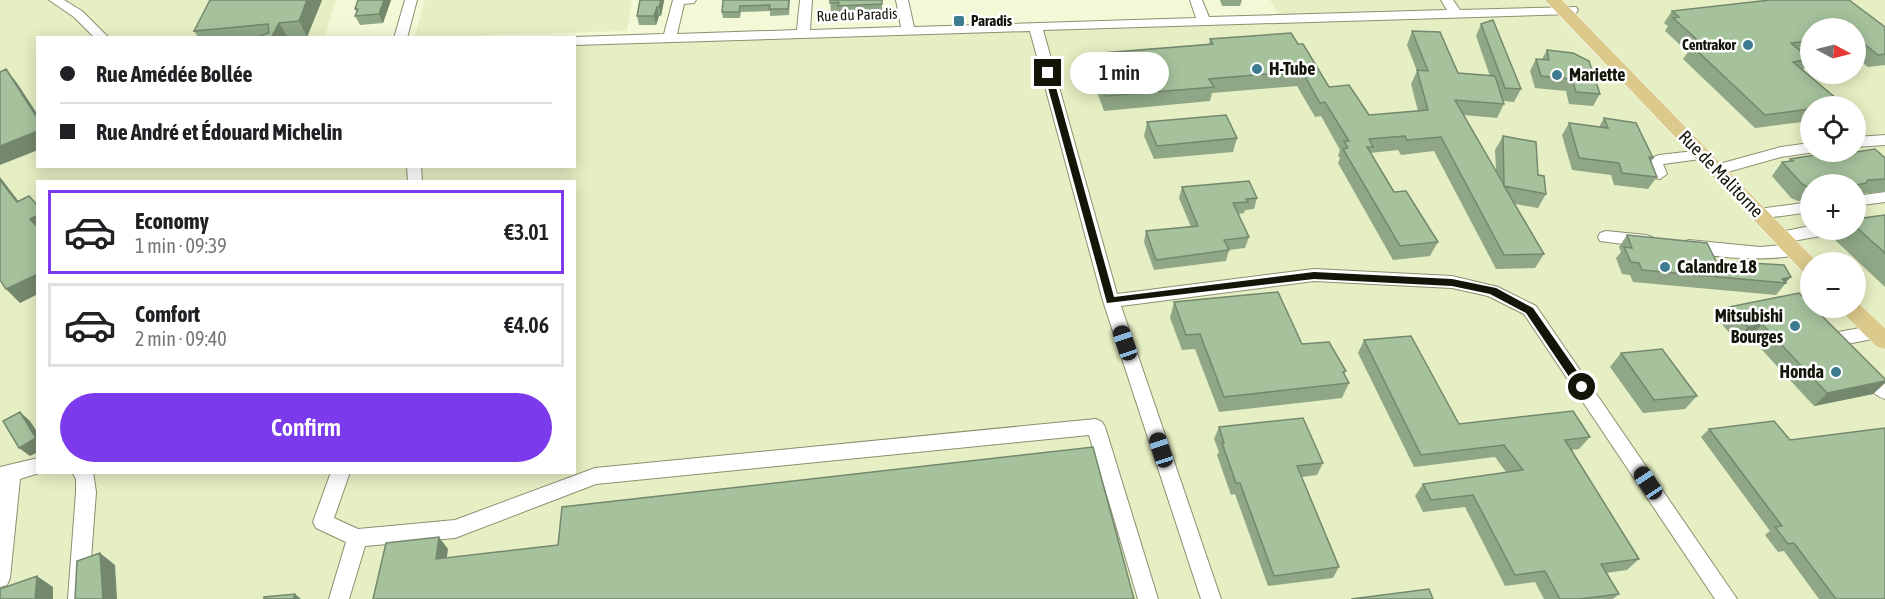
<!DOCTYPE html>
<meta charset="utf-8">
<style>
body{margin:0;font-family:"Asap Condensed",sans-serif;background:#f2f2f2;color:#202124;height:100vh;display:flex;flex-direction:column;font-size:22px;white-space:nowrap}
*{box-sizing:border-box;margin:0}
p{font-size:20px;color:#757577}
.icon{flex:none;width:33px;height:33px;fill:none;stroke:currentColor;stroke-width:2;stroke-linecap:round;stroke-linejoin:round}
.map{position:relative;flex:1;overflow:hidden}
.details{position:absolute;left:36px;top:180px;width:540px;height:294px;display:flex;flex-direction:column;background:#fff;border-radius:0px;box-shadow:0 3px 15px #0003}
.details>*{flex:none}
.banner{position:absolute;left:36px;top:36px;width:540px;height:132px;border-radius:0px;box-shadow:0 3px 15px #0003;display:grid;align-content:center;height:132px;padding:0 24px;background:#fff}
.needle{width:39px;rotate:97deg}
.tools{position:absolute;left:1800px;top:18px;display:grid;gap:12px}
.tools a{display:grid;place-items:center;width:66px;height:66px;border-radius:50%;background:#fff;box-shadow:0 3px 15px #0003;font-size:30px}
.end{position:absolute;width:27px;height:27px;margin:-14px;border:8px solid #131509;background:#fff;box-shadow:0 0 0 3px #fff}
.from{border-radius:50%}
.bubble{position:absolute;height:42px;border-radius:21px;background:#fff;box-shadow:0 3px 15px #0003;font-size:20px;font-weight:600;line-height:42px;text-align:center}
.car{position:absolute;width:18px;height:36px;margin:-18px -9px;border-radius:8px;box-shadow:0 0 4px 2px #0007;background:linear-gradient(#222 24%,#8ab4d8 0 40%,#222 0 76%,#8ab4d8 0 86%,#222 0)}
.banner b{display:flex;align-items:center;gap:21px;height:57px;font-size:22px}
.banner b+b{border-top:2px solid #e0e0e0}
.banner i{width:15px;height:15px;background:#202124}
ul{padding:10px 0 0;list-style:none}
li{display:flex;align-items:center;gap:18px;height:84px;margin:0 12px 9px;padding:0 12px;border:3px solid #e0e0e0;border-radius:0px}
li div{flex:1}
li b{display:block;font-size:22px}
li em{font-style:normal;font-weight:600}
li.current{border-color:#7c3aed}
li>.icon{width:54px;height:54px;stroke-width:1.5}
.cta{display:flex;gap:12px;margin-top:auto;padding:12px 24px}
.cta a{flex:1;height:69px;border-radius:36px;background:#7c3aed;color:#fff;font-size:24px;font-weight:600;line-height:69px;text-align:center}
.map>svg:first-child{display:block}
.built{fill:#e6eec3;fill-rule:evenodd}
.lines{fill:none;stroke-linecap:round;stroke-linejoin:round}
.minor-casing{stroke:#8b9070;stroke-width:2}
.major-casing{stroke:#fff;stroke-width:1}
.minor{fill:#fff;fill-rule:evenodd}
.major{fill:#dbca8b;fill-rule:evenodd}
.wall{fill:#8fa786}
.shaded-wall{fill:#74886d}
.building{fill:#a6c29c;stroke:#74886d;stroke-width:1.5}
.route{fill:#131509}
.poi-dot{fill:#3d7b90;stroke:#fff;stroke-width:2}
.labels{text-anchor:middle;stroke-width:5;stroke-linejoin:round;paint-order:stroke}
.far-street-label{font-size:15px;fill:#131509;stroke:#fff}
.far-poi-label{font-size:15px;font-weight:bold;fill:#131509;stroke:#fff;text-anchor:start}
.poi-label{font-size:18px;font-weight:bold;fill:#131509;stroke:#fff;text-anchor:start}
.street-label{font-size:18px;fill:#131509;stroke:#fff}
</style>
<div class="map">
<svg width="1885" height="599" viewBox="0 0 1885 599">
<rect width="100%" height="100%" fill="#f3f9d6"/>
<!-- built -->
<path class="built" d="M0,0h336l-12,37 -286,1v128h536l1,-125 706,-22 -11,-19h615v599h-1885zM1810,28h46v46h-46zM1810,106h46v46h-46zM38,182h536v290h-536zM1810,184h46v46h-46zM1810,262h46v46h-46z
M425,0h207l-5,31 -209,6 -3,-1z"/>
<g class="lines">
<defs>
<path id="minor" d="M49,0h15l18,11 27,27h-14l-21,-21z
M405,0h12l-10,38h-13z
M673,0h23l-2,3 -10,1 -7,30 120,-4 3,-30h12l-2,30 91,-3 -5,-27h12l6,27 282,-9 -6,-18h12l7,17 238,-7 -6,-10h12l7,10 116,-3 2,3 -2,3 -4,1 -529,16 74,264 197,-25 138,7 46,11 38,19 201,293h-22l-191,-285 -36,-18 -36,-8 -138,-7 -193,25 100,293h-20l-98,-298 -73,-270 -456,14v-8l90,-3z
M1885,135v10l-29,2v-10z
M1810,143v9h5l-34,5 -64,18 -7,-5 2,-4 69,-19z
M1703,150l5,2 2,3 -2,3 -45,6 4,10 -7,5 -5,-1 -6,-14 5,-7 5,-2z
M407,166h14l1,16h-14z
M1885,192v10l-29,4v-10z
M1810,202v10l-51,7 -5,-1 -3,-4 3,-4 5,-1z
M1810,226v4h19l-3,4 -5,2 -40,7 -6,-2 -2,-4 2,-4z
M1606,231l40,4 6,2 2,4 -2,4 -6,2 -46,-6 -2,-4 2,-4z
M1689,240l71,7 33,-3 6,2 2,4 -2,4c-27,8 -89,4 -116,-4l-2,-4 2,-4z
M1876,325l6,2 2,5 -2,5 -35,7 2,3 -3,5c-10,3 -17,-3 -22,-12l3,-5 6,-2z
M1865,365l6,2 14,14v18c-11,-3 -23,-17 -29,-27l3,-5z
M1096,419l6,3 3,5 53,172h-20l-49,-164 -493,49 -141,54 -90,8 -16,53h-20l17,-57 -30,-14 -3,-6 18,-50h19l-16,46 24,11 97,-9 140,-52z
M38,458v14h4l-22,7 -10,99 -3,7 -7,2v-120z
M72,472h21l3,20 -8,107h-20l8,-107v-13z"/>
<path id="major" d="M1545,0h17l255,262h-7v12l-7,-2z
M1856,301l29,27v21l-8,-2 -33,-33 -3,-6h15z"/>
</defs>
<!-- minor casing -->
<use href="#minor" class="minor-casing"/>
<!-- major casing -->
<use href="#major" class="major-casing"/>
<!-- minor -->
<use href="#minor" class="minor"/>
<!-- major -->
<use href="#major" class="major"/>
</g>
<!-- wall -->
<path class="wall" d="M322,0l-15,37 -108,1 -5,-7z
M391,0l-8,23 -23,2 -5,-9 2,-4 -2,-3z
M640,0h24l-3,16h-2l-3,9h-17l-2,-9z
M723,0h67l-1,15 -19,1v-5l-29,1 -1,6h-17l-1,-6z
M830,0h52v13l-43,2v-4l-8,1z
M1220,0h22l-2,6h-18z
M1672,11l213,16v38l-17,2 -12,-9v-30h-46v25h-7l7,6 -7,11 41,35 -1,1h-33v15l-55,7 -72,-69 5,-7 -23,-21 3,-5 -4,-3z
M1481,24l40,65 -7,13 -11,-1 1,3 -7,14 -33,-3 32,55 -1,-20 8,-14 35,39 8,19 -8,14 -23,-4 29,50 -9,14 -39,1 -62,-118 -33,4 -3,-5 -28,3 24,39 44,50 -8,14 -37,4 -55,-97 2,-5 -2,-2 2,-6 -19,-34 -6,1 -18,-31 -85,7 -2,8 -106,10 -16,-43 2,-14 119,-10 1,-5 88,5 31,43 40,28 49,-4 -7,-27 6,-13 -10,-26 5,-14 46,42 32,3 -14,-40z
M1547,50l53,44 -7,12 -24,-2 -3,-13 -31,-3 -5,-17 6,-12h6z
M1604,118l49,40 -2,4 6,15 -9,12 -34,-4 -3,-10 -39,-5 -10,-35 7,-12 30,4z
M1147,122l90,16 -4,14 -79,7 -10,-23z
M1824,157l61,1v34l-28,2 -1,1v-11h-46v17v-1l-12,1 -7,-3 -19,-22 10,-14h6l2,-3z
M1182,187l75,11 -3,11 -9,1 -1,3 -6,1 11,23 -4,11 -16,2 -3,11 -72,9 -10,-28 2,-11 45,-4 -12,-29z
M1885,215v72l-52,-49 8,-8h15v-11z
M1627,235l89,26 70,22 -10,12 -143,-13 -3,-7 -8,-1 -6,-16 5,-6 -2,-5z
M1174,302l128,42 44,27 -2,3 5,9 -7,15 -123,14 -24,-63 -13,1 -12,-32z
M1729,307l156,72v4l-12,11 -59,12 -64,-69 -14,3 -18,-20z
M1364,340l95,84 131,13 -11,12 -8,1 68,109 -12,11 -21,3 13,21 -6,5h-69l-9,-17 -30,4 -40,-79 -42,5 -8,-16 8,-12 83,-12 -11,-15 -81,10 -56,-114z
M1621,353l76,43 -12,13 -42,4 -33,-46z
M1219,427l104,36 -6,12 -15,2 37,90 -6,11 -65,8 -33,-92 -4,1 -14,-40 2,-3 -5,-13z
M1709,429l81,11 95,159h-66l-35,-48 -6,1 -13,-17 5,-4 -69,-94z"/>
<!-- shaded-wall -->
<path class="shaded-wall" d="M307,0h15l-15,37 -8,-16z
M384,0h7l-8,23 -4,-9z
M661,0h3v1l-3,15 -2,-9z
M657,7l2,9 -3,9 -2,-9z
M279,23l9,15h-17z
M6,69l11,14 21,32v4z
M38,131v19l-38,15v-19z
M0,177l29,38 -12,-13 -17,-22z
M38,215v13l-8,-9z
M38,274v20l-18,9 -14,-14z
M1791,277l-6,6 -3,-4z
M1762,324l-12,13 -14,3 12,-13z
M1885,381v2l-12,11 -59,12 13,-13z
M20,412l10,9 8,12v19l-8,4 -11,-8z
M439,537l9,12 -3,22 -9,-12z
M100,553l15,12 2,34h-14z
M37,576l16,11v12h-18z
M295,594l6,5h-8z"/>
<!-- building -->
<path class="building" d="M210,0h97l-8,21 -20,2 -8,15h-18l16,-5 -1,-9 -74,7z
M358,0h26l-5,14 -24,2 3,-7h-3z
M640,0h21l-2,7h-2l-3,9h-17z
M723,0h66l-1,9h-19l1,-4 -30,1 -1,6h-17z
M830,0h52v4l-44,2 1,-4 -9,1z
M1770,0h79l36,27v27l-7,1 -22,-18v-9h-46v13l-19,2 19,16 -17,3 51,43 -11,1h-23v3l-45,6 -73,-69 11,-1 -30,-27 6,-1 -7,-6z
M1493,20l28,69 -16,-1 -24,-64z
M1412,31l28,1 18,41 37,3 9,28 -49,-4 49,85 -1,-49 33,6 2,33 6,1 2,18 -42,-8 40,68 -40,1 -63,-118 -34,3 -2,-4 -36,3 4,8h-6l27,45 12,-1 32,51 -38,4 -57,-97 5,-1 -4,-7h5l-24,-39 -5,1 -18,-32 -93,8 5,8 -108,9 -16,-42 123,-10 -3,-5 81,-6 7,11h5l26,43 20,-2 20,30 59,-5 -11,-40 11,1z
M1547,50l26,3 16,8 11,33 -24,-2 -4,-13 -31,-3 -5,-17 13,1z
M6,69l32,50v12l-38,15v-74z
M1226,115l11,23 -80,8 -10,-24z
M1604,118l32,5 17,35 -4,-1 8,20 -35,-4 -3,-10 -40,-5 -10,-35 39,5z
M1875,149l10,9v21l-17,1 -2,3 -10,2 -46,-1v4l-8,-4 -20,-22 11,-1 -3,-2 31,-5 3,3z
M0,180l17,22 12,-6 9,10v9l-8,4 8,9v46l-32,15 -6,-9z
M1249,181l8,17 -11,1 2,3 -15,1 16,34 -25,3 5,10 -73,10 -10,-29 52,-5 -16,-39z
M1885,215v38l-29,-26v-8z
M1627,235l80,8 9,18 68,4 7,12 -9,2 4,4 -144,-13 -3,-7 -8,-1 -7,-15 8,1z
M1278,292l24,52 27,-2 17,29 -3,1 6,11 -125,14 -24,-63 -14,1 -12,-33z
M1799,293l11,11v4h4l71,71v2l-58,12 -65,-69 -14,3 -19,-20z
M1411,336l48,88 114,-13 17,26 -25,3 74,119 -38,5 18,30 -39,5h-20l-15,-28 -30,4 -42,-80 -42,5 -8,-16 100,-14 -19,-25 -83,10 -57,-115z
M1662,349l35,47 -43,4 -33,-47z
M20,412l16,26 -17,10 -16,-27z
M1303,418l20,45 -26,3 42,101 -65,9 -34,-93h-4l-14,-40h2l-5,-16z
M1774,421l16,19 95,-12v171h-49l-42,-56 -6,1 -13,-17 7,-1 -73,-97z
M1093,447l41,152h-761l13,-56 53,-6 -3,22 122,-14 4,-38z
M100,553l3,46h-28l2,-38z
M37,576l-2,23h-35v-10z
M1429,589l4,10h-82z
M295,594l-2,5h-29v-2z"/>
<!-- route -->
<path class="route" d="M1048,71l4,2 62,224 200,-25 138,7 44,9 37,20 53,76v6h-8l-52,-77 -36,-19 -38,-8 -138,-7 -207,24 -63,-230z"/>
<!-- markers -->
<g class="poi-dot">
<rect x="953" y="15" width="12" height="12" rx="3"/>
<circle cx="1748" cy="45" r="6"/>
<circle cx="1257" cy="69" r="6"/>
<circle cx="1557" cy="75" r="6"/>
<circle cx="1665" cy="267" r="6"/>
<circle cx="1795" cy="326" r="6"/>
<circle cx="1836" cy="372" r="6"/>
</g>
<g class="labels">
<!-- far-street labels -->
<g class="far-street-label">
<text transform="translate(857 15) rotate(-2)" y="5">Rue du Paradis</text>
</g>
<!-- far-poi labels -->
<g class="far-poi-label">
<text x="971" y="26">Paradis</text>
<text x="1736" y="50" text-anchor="end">Centrakor</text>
</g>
<!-- poi labels -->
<g class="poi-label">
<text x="1269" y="75">H-Tube</text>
<text x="1569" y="81">Mariette</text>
<text x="1677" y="273">Calandre 18</text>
<text x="1783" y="322" text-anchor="end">Mitsubishi<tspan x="1783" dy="21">Bourges</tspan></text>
<text x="1824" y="378" text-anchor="end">Honda</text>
</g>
<!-- street labels -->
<g class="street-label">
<text transform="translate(1721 174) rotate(46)" y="6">Rue de Malitorne</text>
</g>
</g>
</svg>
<div class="tools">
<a><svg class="needle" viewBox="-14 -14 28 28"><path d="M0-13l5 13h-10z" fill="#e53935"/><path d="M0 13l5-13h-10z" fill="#757577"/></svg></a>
<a><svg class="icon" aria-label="locate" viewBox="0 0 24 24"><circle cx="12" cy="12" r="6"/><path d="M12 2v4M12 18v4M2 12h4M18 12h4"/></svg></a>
<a>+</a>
<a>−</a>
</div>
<i class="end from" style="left:1582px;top:387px"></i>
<i class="end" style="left:1048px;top:73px"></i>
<div class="bubble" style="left:1070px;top:52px;width:99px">1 min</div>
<i class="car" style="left:1125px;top:343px;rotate:341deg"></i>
<i class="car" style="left:1161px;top:450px;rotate:342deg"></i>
<i class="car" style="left:1648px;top:483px;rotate:326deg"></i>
<div class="banner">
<b><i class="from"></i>Rue Amédée Bollée</b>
<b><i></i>Rue André et Édouard Michelin</b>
</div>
<section class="details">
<ul>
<li class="current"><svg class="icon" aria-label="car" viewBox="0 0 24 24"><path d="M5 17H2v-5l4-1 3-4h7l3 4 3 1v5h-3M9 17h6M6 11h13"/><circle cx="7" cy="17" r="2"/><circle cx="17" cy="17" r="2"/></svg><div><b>Economy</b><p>1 min · 09:39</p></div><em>€3.01</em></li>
<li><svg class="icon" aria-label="car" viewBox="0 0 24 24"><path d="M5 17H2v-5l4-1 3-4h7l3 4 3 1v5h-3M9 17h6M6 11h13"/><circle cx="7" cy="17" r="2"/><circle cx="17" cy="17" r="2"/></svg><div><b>Comfort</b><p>2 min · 09:40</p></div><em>€4.06</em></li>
</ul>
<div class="cta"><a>Confirm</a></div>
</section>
</div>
